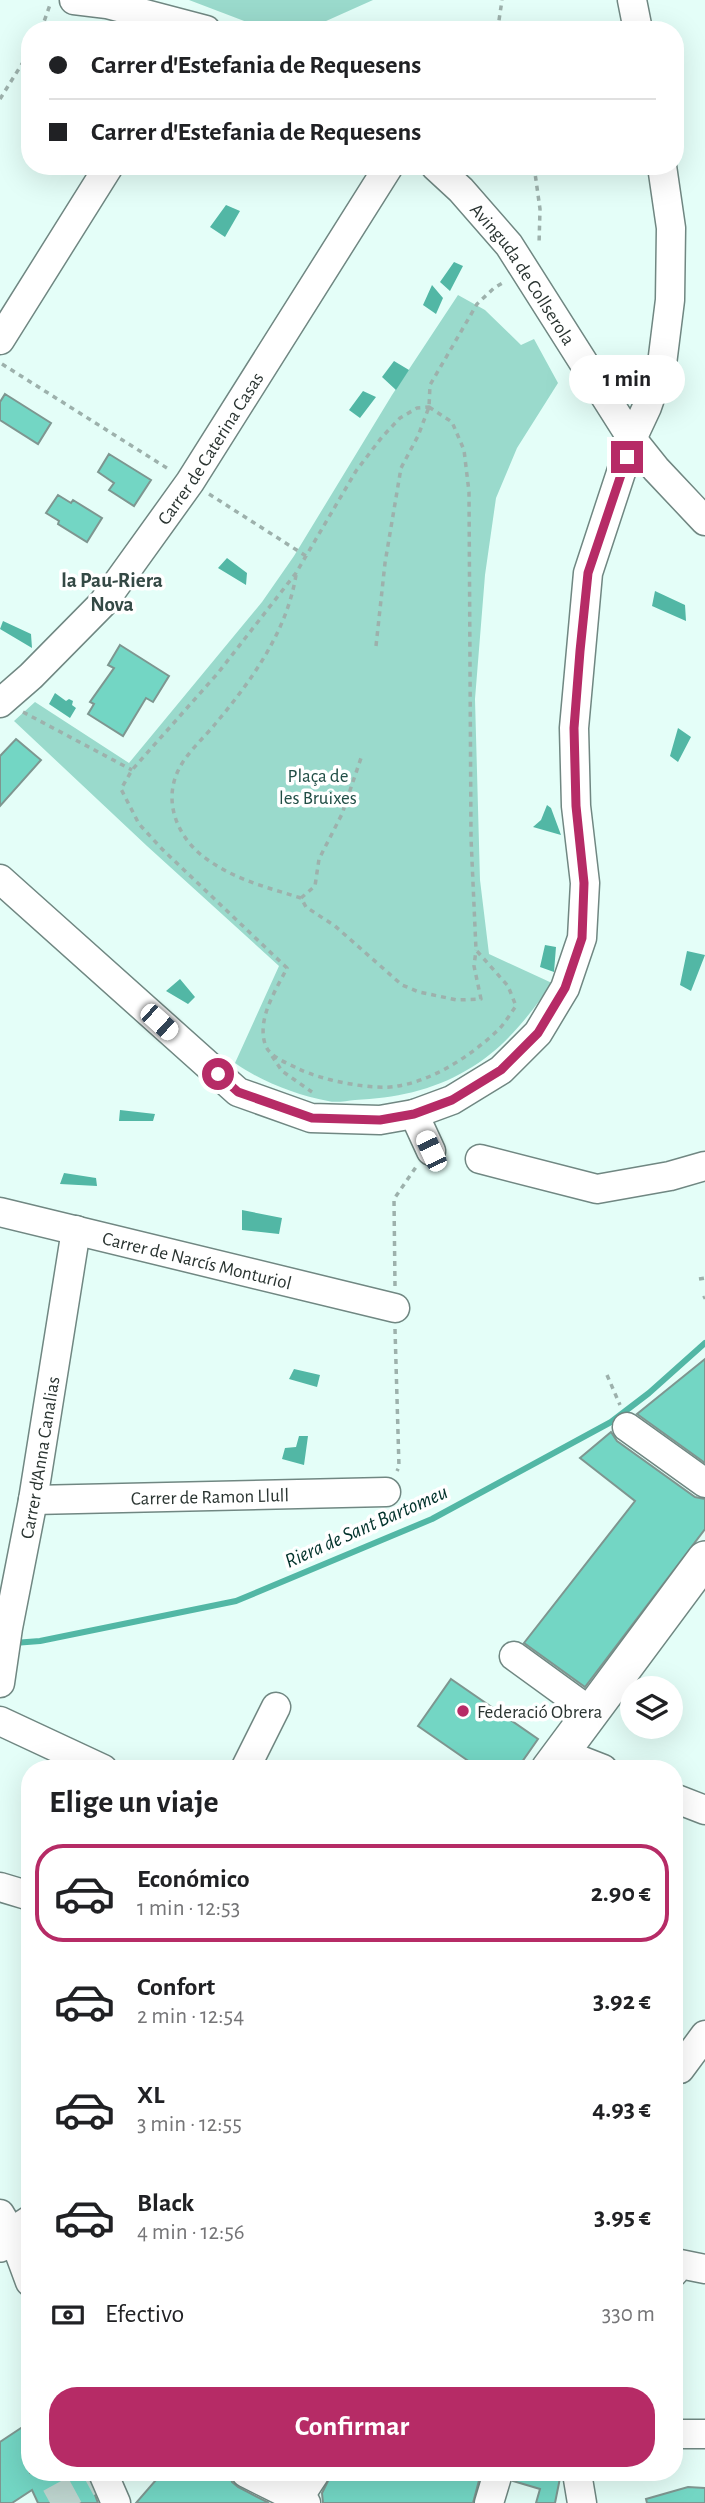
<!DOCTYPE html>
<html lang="es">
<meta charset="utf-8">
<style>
body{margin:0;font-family:"Alegreya Sans",sans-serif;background:#f6f6f6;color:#202124;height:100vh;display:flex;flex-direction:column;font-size:26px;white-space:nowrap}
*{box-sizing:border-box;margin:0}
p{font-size:23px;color:#757577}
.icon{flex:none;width:38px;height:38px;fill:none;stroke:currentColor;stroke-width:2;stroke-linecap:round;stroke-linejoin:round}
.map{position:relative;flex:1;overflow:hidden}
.details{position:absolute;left:21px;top:1760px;width:662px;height:721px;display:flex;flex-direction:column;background:#fff;border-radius:28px;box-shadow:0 7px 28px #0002}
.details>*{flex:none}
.hud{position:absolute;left:21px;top:21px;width:663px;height:154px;border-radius:28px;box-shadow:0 7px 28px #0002;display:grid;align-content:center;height:154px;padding:0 28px;background:#fff}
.fabs{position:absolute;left:620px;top:1676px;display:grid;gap:14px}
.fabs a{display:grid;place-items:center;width:63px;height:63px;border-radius:50%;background:#fff;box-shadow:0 7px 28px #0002;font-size:35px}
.end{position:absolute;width:32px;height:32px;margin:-16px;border:9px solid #b62b66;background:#fff;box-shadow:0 0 0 4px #fff}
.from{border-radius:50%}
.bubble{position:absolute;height:49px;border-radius:24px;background:#fff;box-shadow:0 7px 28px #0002;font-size:23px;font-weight:700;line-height:49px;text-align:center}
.car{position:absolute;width:21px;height:42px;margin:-21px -10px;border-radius:9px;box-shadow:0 0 5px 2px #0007;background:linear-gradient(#fff 24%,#345 0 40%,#fff 0 76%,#345 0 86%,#fff 0)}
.hud b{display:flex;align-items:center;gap:24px;height:66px;font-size:26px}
.hud b+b{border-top:2px solid #e0e0e0}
.hud i{width:18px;height:18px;background:#202124}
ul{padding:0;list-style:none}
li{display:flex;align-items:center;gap:21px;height:98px;margin:0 14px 10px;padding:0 14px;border:4px solid transparent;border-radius:28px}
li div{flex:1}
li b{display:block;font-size:26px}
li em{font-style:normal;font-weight:700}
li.active{border-color:#b62b66}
li>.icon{width:63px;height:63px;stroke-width:1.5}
h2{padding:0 28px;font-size:32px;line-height:84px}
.pay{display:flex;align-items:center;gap:18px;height:77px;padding:0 28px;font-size:26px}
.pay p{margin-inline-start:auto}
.button{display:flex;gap:14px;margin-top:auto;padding:14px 28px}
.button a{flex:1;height:80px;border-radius:28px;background:#b62b66;color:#fff;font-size:28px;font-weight:700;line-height:80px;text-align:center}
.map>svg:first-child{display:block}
.green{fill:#9adacc}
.water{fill:#52b7a5}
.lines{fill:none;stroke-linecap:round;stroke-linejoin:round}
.stream{stroke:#52b7a5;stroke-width:6}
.building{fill:#73d6c4;stroke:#7e9690;stroke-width:2}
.minor-tunnel{stroke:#bfd6d0;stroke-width:28;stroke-dasharray:28 14;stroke-linecap:butt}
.minor-casing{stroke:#708782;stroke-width:31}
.major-casing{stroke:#708782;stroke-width:38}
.path{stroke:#9db1ac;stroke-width:3.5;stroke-dasharray:5 5;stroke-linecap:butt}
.minor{stroke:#fff;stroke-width:28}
.major{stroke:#fff;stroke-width:35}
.route{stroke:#b62b66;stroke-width:9}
.poi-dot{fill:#b62b66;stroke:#fff;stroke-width:2.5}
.labels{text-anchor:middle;stroke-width:7;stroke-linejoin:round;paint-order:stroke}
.street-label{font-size:19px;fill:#2a3431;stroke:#fff}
.park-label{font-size:19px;fill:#204d45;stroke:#fff}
.poi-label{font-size:19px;fill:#2a3431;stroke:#fff;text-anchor:start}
.neighbourhood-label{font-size:21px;font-weight:bold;fill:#344945;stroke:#fff}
.water-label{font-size:21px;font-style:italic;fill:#00312a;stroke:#fff}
</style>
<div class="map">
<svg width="705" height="2503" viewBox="0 0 705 2503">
<rect width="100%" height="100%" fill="#e4fef8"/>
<!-- green -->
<path class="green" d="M189,0h184l-67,30h-38z
M458,295l27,15 36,35 13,-6 24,44 -41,65 -21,50 -11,77 -10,124 5,181 9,74 63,29c-23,33 -49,67 -85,87 -35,21 -73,28 -112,30 -9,1 -19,3 -27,1 -32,-6 -66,-19 -93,-38l44,-97 -132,-120 -133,-125 21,-19 94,61 133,-161 32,-46 98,-161z"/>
<!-- water -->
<path class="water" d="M226,205l14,6 -15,26 -15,-10z
M454,262l9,4 -13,25 -10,-9z
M432,285l11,13 -7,16 -13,-9z
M394,361l15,9 -13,20 -14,-13z
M363,391l13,6 -16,21 -11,-8z
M227,558l20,15 -1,12 -28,-17z
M655,591l30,14 1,16 -34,-15z
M3,621l28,13 1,14 -32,-19z
M55,693l11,8 3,-2 4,2 -1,4 4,3 -6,10 -21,-14z
M678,728l13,9 -13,25 -8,-6z
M547,805l4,3 10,27 -28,-8 8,-7z
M545,945l11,2 -2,25 -14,-5z
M687,951l18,4 -14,36 -11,-6z
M180,979l15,18 -7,7 -22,-13z
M120,1110l35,4 -2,7h-34z
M64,1173l32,5 1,8 -37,-2z
M242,1210l40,8 -3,16 -37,-4z
M294,1369l26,6 -3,12 -28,-8z
M299,1436h9l-4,29 -22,-6 3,-11 11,-1z"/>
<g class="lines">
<!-- stream -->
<path class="stream" d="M14,1643l26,-2 196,-40 196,-82 179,-97 38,-29 56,-50"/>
</g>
<!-- building -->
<path class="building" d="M5,394l46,29 -13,21 -38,-24v-18z
M109,454l42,26 -17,26 -25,-16 5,-7 -16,-11z
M58,495l13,8 2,-3 29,18 -15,24 -29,-18 1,-3 -13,-8z
M120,645l49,31 -16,26 -7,-4 -23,38 -35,-22 6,-10 -4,-2 24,-34 -6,-3z
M16,739l25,21 -41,46v-50z
M705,1359v104l-68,-49z
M611,1432l6,9 78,56 10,2v30l-120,158 -61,-44 111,-142 -55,-43z
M451,1679l87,60 -21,30h-37l-62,-43z
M30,2422v51h57l11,30h-60l-6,-13 -20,13h-12v-61z
M162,2473h68l2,9 6,5 31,16h-133z
M332,2473h149l-8,30h-150l-1,-10z
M514,2473h47l-6,30h-19l4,-14 -27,-8z
M688,2487l17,1v15h-58l-1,-4z"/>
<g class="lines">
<!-- minor-tunnel -->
<path class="minor-tunnel" d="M50,2503l44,-24"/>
<defs>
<g id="minor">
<path d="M74,0l33,4 99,26"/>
<path d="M632,0l6,30"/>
<path id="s1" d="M435,166l26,24 48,55 123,194 24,30 49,52"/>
<path d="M0,340l109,-174"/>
<path id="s2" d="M0,703l31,-27 72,-73 87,-121 199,-316"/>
<path d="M0,879l238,213 73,26 69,2 34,-6 38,-14 49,-30 37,-37 27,-45 17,-50 3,-55 -9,-77 -2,-78 14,-155 44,-134 15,-32 15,-43 8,-64 1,-72 -9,-62"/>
<path d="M414,1114l17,37"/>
<path d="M480,1159l117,30 73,-13 35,-10"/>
<path id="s3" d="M0,1212l395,96"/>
<path d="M627,1427l78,56"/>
<path id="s4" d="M33,1500l353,-8"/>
<path d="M514,1656l77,56"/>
<path id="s5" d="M0,1683l8,-55 25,-128 43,-270"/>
<path d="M0,1721l103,48"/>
<path d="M562,1753l41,16"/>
<path d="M245,1769l31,-62"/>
<path d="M674,1798l31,12"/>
<path d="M0,1887l30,9"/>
<path d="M680,2069l25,-34"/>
<path d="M0,2214l13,22 17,46"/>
<path d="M674,2272l6,-8 25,5"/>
<path d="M674,2434h31"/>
<path d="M103,2473l13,30"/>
<path d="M246,2473l60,30"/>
<path d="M577,2473l5,30"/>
<path d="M298,2499l17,-26"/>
<path d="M489,2503l9,-30"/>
</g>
<path id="major" d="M549,1769l156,-210
M0,2244l30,-20"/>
</defs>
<!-- minor casing -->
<use href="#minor" class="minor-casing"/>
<!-- major casing -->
<use href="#major" class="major-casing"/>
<!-- path -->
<path class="path" d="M41,30l10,-28
M499,30l-1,-3 4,-27
M0,99l30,-48
M534,166l6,43 -1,36
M2,364l168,106
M429,407l23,15 12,28 5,42 2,346 5,112 32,36 8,20c-6,8 -12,19 -20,26 -26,24 -62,48 -98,54 -24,5 -77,-6 -99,-17 -12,-6 -30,-12 -34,-25 -8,-26 11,-54 22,-76l-125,-119 -23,-25 -18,-35 11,-19 86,-97 78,-100 60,-102 26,-34 18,-19 17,-10z
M209,494l97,62
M296,575c-9,56 -44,105 -80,148 -12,15 -31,31 -39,50 -14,33 3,68 31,87 28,20 61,28 93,38l5,9 29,19 67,59 17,7 38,8 24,-1 -7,-33 2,-16
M376,646l9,-83 16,-95 17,-32 11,-29 1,-22 47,-81 17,-16 12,-7
M23,712l109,58
M301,898l14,-12 4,-27 23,-45 19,-56
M272,1056l10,15 30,21
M699,1279l6,-1
M395,1286l-1,-87 22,-32
M703,1298l2,-1
M395,1329l4,138 -2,4
M607,1375l13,30"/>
<!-- minor -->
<use href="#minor" class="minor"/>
<!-- major -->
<use href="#major" class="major"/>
</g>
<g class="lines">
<!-- route -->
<path class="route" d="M218,1074l20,18 74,26 68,2 34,-6 38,-14 49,-30 37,-37 27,-45 17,-50 2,-55 -8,-77 -2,-78 6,-77 8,-78 39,-116"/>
</g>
<!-- markers -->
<circle class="poi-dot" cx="463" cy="1711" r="7"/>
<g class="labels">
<!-- street labels -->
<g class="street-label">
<text dy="7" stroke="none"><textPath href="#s1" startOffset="140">Avinguda de Collserola</textPath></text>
<text dy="7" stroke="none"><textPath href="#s2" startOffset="332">Carrer de Caterina Casas</textPath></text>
<text dy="7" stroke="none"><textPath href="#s3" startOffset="203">Carrer de Narcís Monturiol</textPath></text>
<text dy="7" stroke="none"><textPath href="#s5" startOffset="229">Carrer d'Anna Canalias</textPath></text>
<text dy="7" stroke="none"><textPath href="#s4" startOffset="177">Carrer de Ramon Llull</textPath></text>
</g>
<!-- park labels -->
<g class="park-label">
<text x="318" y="782">Plaça de<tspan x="318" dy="22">les Bruixes</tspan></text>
</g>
<!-- poi labels -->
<g class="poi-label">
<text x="477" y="1718">Federació Obrera</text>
</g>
<!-- neighbourhood labels -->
<g class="neighbourhood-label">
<text x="112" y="587">la Pau-Riera<tspan x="112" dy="24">Nova</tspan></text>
</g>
<!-- water labels -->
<g class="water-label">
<text transform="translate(366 1526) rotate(-24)" y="7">Riera de Sant Bartomeu</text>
</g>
</g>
</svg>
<div class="fabs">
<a><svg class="icon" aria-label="layers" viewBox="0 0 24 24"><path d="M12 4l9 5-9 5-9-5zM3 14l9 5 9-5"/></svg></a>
</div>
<i class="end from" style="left:218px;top:1074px"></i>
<i class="end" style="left:627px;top:457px"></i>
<div class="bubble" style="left:569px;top:355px;width:116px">1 min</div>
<i class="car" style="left:159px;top:1022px;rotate:132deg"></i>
<i class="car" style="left:431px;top:1151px;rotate:335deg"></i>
<div class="hud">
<b><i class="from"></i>Carrer d'Estefania de Requesens</b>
<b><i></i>Carrer d'Estefania de Requesens</b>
</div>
<section class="details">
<h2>Elige un viaje</h2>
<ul>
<li class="active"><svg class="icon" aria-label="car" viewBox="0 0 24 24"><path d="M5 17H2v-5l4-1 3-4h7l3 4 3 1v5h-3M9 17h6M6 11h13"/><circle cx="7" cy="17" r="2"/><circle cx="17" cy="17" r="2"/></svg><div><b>Económico</b><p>1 min · 12:53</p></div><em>2.90 €</em></li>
<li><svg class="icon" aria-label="car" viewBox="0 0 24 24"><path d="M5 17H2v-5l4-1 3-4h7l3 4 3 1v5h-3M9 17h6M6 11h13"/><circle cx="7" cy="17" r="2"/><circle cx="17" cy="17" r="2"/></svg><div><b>Confort</b><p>2 min · 12:54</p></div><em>3.92 €</em></li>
<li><svg class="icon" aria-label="car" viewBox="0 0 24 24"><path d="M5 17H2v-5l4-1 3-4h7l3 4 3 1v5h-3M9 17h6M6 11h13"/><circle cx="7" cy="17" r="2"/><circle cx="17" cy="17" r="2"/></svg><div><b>XL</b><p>3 min · 12:55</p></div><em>4.93 €</em></li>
<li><svg class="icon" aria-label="car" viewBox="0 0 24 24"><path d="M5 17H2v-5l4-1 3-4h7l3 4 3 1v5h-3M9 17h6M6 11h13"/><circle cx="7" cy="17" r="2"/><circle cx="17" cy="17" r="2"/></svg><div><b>Black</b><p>4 min · 12:56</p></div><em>3.95 €</em></li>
</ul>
<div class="pay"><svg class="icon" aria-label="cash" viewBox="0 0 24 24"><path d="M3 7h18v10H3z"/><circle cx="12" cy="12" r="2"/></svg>Efectivo<p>330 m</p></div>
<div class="button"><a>Confirmar</a></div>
</section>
</div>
